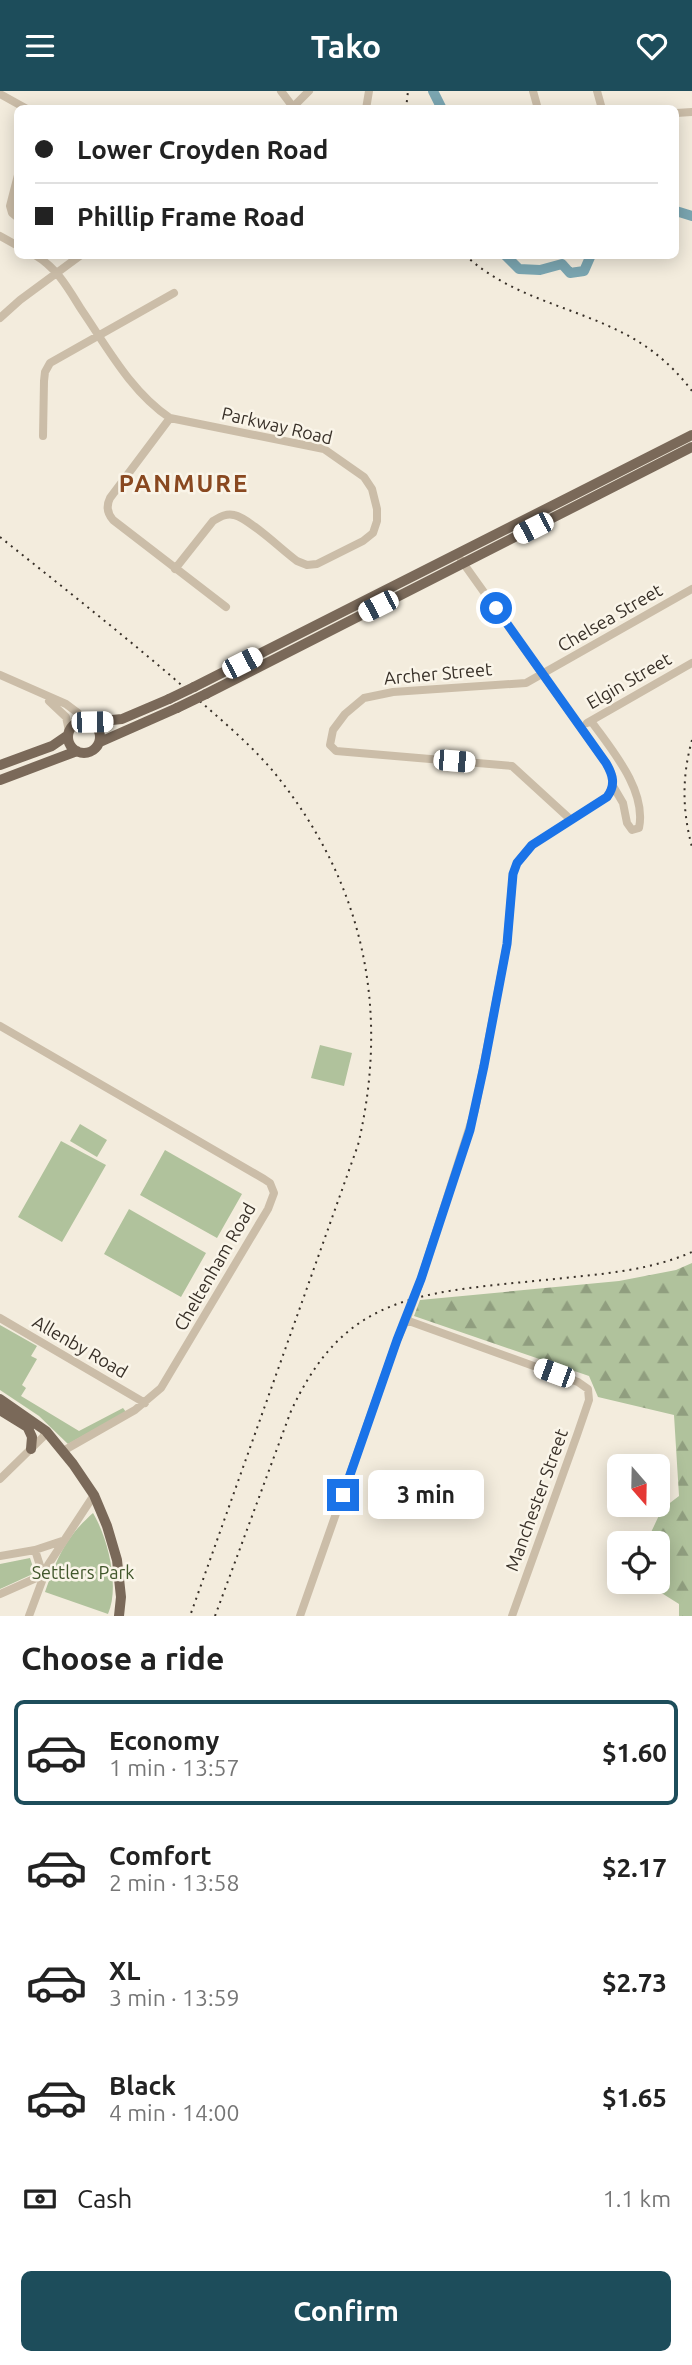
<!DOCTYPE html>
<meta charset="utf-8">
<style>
body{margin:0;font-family:Ubuntu,sans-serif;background:#f6f6f6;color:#222;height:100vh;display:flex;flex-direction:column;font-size:26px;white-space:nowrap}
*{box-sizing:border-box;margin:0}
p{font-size:23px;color:#767676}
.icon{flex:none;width:38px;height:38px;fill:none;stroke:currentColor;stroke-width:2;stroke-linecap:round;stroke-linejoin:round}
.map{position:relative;height:1525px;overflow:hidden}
.panel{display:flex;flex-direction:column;background:#fff;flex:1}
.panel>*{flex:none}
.guide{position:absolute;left:14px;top:14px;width:665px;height:154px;border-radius:10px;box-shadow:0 4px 18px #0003;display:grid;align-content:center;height:154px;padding:0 21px;background:#fff}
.needle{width:46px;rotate:160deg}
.buttons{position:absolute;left:607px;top:1363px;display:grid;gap:14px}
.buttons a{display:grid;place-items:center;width:63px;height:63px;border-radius:10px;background:#fff;box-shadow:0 4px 18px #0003;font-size:35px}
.end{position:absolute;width:32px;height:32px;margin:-16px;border:9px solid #1a73e8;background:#fff;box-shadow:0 0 0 4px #fff}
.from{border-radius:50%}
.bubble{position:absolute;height:49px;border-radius:10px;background:#fff;box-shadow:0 4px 18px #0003;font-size:23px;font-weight:600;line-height:49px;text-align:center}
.car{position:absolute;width:21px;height:42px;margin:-21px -10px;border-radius:9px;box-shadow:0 0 5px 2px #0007;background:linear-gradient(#fff 24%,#345 0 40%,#fff 0 76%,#345 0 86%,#fff 0)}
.guide b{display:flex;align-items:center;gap:24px;height:66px;font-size:26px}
.guide b+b{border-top:2px solid #e0e0e0}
.guide i{width:18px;height:18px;background:#222}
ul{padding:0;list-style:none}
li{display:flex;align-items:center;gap:21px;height:105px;margin:0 14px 10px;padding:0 7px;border:4px solid transparent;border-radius:10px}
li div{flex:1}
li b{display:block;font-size:26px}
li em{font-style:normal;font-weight:600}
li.current{border-color:#1d4d5b}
li>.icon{width:63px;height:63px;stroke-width:1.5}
h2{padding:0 21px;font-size:32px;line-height:84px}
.pay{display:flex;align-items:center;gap:18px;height:77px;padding:0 21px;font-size:26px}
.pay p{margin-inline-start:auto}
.primary-button{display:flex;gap:14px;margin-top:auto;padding:14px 21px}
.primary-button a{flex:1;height:80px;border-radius:10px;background:#1d4d5b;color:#fff;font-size:28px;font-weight:600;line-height:80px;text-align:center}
header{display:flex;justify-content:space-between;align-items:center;height:91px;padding:0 21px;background:#1d4d5b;color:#fff;font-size:32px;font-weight:600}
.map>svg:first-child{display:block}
.green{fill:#b0c29c}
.forest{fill:url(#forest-firs)}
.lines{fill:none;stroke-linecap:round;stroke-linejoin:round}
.river{stroke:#7ba6b1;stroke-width:10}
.minor{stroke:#cbbda8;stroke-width:8}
.major{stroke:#7a6959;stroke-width:10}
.rail{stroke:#383028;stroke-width:2;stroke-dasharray:2 5;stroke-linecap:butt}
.minor-bridge{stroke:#cbbda8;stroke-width:8}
.major-bridge{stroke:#7a6959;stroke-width:10}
.route{stroke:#1a73e8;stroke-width:9}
.labels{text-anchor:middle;stroke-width:5;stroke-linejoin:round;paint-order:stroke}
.street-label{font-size:18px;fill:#383028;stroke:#faf5e9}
.park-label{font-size:18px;fill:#41572c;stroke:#faf5e9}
.district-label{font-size:24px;font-weight:bold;letter-spacing:2px;fill:#894820;stroke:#faf5e9}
</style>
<header><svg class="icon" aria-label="menu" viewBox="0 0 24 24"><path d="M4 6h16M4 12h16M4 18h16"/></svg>Tako<svg class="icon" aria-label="heart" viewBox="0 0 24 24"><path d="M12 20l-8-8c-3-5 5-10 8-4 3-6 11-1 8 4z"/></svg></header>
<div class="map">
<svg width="692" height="1525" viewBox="0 0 692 1525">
<defs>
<pattern id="forest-firs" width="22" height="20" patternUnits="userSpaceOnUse" patternTransform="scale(1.75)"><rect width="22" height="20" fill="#b0c29c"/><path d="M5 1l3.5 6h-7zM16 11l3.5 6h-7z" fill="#909e7f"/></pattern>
</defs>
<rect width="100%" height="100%" fill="#f3ecdd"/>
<!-- green -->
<path class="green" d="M320,954l32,8 -8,33 -33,-8z
M80,1033l27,16 -10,17 -27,-16z
M61,1050l45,24 -44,77 -44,-25z
M165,1059l77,44 -25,44 -77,-43z
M129,1118l77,44 -25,44 -77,-43z
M0,1234l37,21 -6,10 6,3 -15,26 4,3 -5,8 58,35 44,-23 3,4 -58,32 -29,-28 -39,-26z
M93,1422c15,25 27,74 15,101l-63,-22c13,-35 19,-53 48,-79z
M30,1467l5,15 -35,16v-25z"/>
<!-- forest -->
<path class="forest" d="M692,1172v353h-13v-12l-35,-22h14v-39h-12l16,-34 17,-13 -5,-81 -76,-18 -9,-21 -175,-60 6,-16 199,-19 57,-11z"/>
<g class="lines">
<!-- river -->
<path class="river" d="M433,0l9,18
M676,120l16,5
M505,164l14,14 21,1 22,-6 8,9 14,-2 7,-16"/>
<!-- minor -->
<path class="minor" d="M281,0l12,16
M533,0l5,18
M597,0l5,18
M0,3l27,15
M291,18l18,-18
M366,18l3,-18
M676,22l16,-1
M18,84l-8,31 2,7 6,5
M0,145l18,10
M35,164c22,13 33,33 46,54 26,38 50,83 89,109l154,31 40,28 8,12 5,20v12l-4,12 -10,8 -46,23 -10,1 -10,-4c-14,-10 -48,-43 -63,-46 -8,-2 -14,2 -21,6l-38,48
M0,227l20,-18 61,-45
M170,327l-60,80c-4,8 -3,15 3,22l113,87
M43,345l1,-55 1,-9 5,-9 124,-70
M461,469l145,203 6,12 1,11 10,17 4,20 5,7 7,-2c8,-38 -28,-79 -48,-107
M0,584l66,29 12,9 6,7
M49,610l17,16 3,14
M587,632l105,-60
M570,728l-58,-53 -176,-15 -6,-6 3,-15 12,-16 19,-16 29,-6 133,-9 166,-94
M0,935l264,153 6,4 4,10 -6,16 -107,179 -26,22 -72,41
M421,1188l54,-169 32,-166 6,-70 4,-11 15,-18 75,-48 6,-11
M0,1227l145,85
M406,1229l172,62 10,7 1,11 -12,35 -65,181
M0,1388l43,-42 3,-6
M0,1465l35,-6 27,-9
M0,1503l43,-19 -8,-25
M29,1525l19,-51 46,-70
M300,1525l97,-276 11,-24"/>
<!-- major -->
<path class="major" d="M194,596l498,-252
M206,603l486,-247
M68 646a16 16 0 1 1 32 0a16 16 0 1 1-32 0Z
M92,631l30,-3 47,-20
M100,651l77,-34
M0,674l52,-19 16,-11
M0,689l77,-29
M0,1308l46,32 27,33 21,31 13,31 10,34 4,37 -2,19
M0,1319l29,18
M27,1335l5,11 -1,12"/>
<!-- rail -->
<path class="rail" d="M406,18l2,-18
M465,164c45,42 106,51 158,78 28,14 51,34 69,58
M0,446c65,52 130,103 193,158 28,25 60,51 84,81 87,109 113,234 81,369l-168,471
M692,649c-10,36 -10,70 0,107
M215,1525l76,-205c44,-94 97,-114 195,-125 36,-4 71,-7 107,-11 34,-4 67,-9 99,-23"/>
<!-- minor-bridge -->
<path class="minor-bridge" d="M408,1225l13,-37"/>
<!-- major-bridge -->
<path class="major-bridge" d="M169,608l25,-12
M177,617l29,-14"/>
</g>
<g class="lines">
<!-- route -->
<path class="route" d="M343,1404l54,-155 24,-61 49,-149 14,-64 23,-122 6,-70 4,-11 15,-18 75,-48c9,-12 6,-22 -1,-34l-110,-155"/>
</g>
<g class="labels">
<!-- street labels -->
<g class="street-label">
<text transform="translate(277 335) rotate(13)" y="6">Parkway Road</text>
<text transform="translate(610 527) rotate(-30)" y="6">Chelsea Street</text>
<text transform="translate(438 583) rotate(-5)" y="6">Archer Street</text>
<text transform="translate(629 590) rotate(-30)" y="6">Elgin Street</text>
<text transform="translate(215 1176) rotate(-60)" y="6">Cheltenham Road</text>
<text transform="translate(80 1256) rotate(30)" y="6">Allenby Road</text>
<text transform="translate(537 1409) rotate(-70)" y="6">Manchester Street</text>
</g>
<!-- park labels -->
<g class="park-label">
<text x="83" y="1488">Settlers Park</text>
</g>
<!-- district labels -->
<g class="district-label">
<text x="184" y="401">PANMURE</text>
</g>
</g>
</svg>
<div class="buttons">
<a><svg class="needle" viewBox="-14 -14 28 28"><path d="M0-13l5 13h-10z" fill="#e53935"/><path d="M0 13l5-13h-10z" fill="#767676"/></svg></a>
<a><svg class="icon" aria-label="locate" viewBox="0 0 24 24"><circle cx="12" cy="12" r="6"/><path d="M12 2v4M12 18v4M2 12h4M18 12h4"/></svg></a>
</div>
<i class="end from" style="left:496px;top:517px"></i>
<i class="end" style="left:343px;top:1404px"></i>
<div class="bubble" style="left:368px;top:1379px;width:116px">3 min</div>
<i class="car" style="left:533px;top:437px;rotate:243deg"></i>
<i class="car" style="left:378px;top:515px;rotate:243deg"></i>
<i class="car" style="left:242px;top:572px;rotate:63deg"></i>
<i class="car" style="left:92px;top:631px;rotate:89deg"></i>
<i class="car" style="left:454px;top:670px;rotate:95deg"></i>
<i class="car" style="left:554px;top:1282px;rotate:290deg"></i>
<div class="guide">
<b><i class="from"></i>Lower Croyden Road</b>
<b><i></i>Phillip Frame Road</b>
</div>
</div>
<section class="panel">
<h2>Choose a ride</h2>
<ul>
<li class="current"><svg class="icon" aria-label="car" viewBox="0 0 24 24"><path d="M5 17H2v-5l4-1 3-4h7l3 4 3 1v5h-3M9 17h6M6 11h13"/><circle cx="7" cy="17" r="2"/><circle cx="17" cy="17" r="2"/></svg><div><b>Economy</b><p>1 min · 13:57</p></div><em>$1.60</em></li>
<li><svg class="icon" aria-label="car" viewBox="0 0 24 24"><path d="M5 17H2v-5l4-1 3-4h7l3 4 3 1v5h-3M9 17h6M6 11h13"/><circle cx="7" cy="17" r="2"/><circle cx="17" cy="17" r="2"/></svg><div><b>Comfort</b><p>2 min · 13:58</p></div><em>$2.17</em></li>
<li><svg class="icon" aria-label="car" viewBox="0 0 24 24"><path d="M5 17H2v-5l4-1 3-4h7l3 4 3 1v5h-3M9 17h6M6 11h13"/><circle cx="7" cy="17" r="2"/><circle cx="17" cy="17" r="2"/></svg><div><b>XL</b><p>3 min · 13:59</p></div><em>$2.73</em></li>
<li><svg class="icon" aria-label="car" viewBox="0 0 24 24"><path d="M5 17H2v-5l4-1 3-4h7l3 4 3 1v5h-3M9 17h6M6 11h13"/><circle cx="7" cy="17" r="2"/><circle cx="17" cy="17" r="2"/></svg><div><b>Black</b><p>4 min · 14:00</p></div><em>$1.65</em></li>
</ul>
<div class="pay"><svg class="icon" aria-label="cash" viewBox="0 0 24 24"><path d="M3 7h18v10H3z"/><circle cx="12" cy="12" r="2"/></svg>Cash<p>1.1 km</p></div>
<div class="primary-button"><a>Confirm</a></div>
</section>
